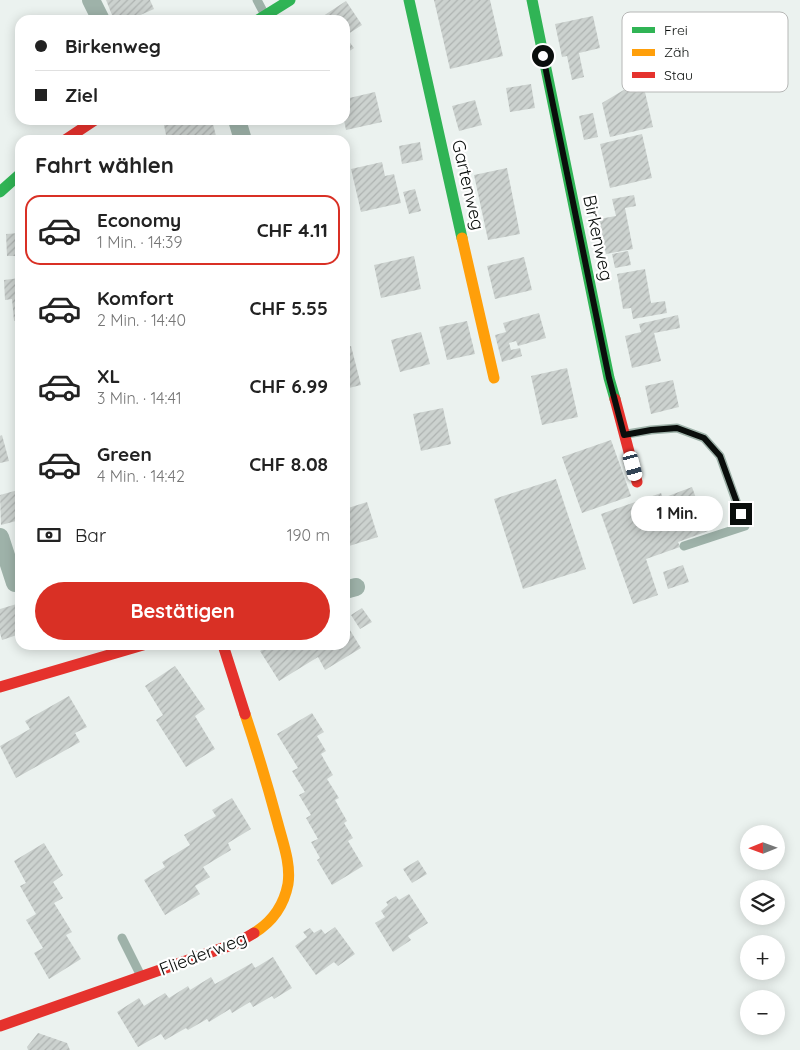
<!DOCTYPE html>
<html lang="de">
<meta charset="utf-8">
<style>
body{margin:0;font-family:Quicksand,sans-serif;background:#f6f6f6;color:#222;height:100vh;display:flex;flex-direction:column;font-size:19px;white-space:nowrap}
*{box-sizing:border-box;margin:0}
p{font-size:16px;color:#767676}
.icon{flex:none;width:28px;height:28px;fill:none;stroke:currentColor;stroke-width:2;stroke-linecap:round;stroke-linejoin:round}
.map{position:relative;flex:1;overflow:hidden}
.panel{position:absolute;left:15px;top:135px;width:335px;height:515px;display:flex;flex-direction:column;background:#fff;border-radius:15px;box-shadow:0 2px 12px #0003}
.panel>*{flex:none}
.guide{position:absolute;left:15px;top:15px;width:335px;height:110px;border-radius:15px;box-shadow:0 2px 12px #0003;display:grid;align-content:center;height:110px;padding:0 20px;background:#fff}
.needle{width:32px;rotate:269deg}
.tools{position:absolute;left:740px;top:825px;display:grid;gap:10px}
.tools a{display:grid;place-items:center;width:45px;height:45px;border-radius:50%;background:#fff;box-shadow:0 2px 12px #0003;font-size:25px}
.end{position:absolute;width:22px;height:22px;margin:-11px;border:6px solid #0a0e0c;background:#fff;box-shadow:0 0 0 2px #fff}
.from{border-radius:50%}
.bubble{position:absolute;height:35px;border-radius:18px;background:#fff;box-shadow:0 2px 12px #0003;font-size:16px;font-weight:700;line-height:35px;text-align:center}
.car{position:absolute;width:15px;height:30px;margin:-15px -8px;border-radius:6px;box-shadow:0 0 4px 1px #0007;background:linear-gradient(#fff 24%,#345 0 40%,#fff 0 76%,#345 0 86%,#fff 0)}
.guide b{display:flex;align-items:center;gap:18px;height:48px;font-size:19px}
.guide b+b{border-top:1px solid #e0e0e0}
.guide i{width:12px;height:12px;background:#222}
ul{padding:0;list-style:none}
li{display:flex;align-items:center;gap:15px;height:70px;margin:0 10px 8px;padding:0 10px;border:2px solid transparent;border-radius:15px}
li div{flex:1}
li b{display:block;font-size:19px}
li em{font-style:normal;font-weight:700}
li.selected{border-color:#d93025}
li>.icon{width:45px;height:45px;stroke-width:1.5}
h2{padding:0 20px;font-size:22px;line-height:60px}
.pay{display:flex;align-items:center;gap:12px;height:55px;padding:0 20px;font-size:19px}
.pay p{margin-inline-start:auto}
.button{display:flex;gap:10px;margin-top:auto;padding:10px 20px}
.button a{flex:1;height:58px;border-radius:30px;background:#d93025;color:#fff;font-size:20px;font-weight:700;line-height:58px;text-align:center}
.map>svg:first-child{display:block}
.building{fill:url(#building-hatch)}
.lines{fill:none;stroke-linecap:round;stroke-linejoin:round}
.lane{stroke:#9eb2a9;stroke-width:9}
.street{stroke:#9eb2a9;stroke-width:18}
.fast{stroke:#30b455;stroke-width:11}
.slow{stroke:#ff9f0a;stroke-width:11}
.jam{stroke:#e5322d;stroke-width:11}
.route{stroke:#0a0e0c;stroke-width:6}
.labels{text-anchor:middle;stroke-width:4.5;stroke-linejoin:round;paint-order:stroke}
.street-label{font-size:18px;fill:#0a0e0c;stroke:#fff}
.key{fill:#fff;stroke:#b6b7b6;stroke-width:1}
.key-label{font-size:14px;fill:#0a0e0c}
</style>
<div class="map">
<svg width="800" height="1050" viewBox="0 0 800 1050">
<defs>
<pattern id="building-hatch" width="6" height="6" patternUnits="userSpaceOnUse" patternTransform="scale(1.25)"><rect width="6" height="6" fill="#ccd2cf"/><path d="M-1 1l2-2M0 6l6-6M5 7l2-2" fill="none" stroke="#aeb3b1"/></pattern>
</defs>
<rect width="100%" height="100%" fill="#ebf2ef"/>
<!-- building -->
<path class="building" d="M106,0h44l4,9 -25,11h-15z
M434,0h56l13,56 -53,13z
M346,1l16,24 -17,11 9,12 -9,6v-34h-28z
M593,16l7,32 -21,5 5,24 -12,3 -5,-24 -5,1 -7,-33z
M642,79l11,48 -43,10 -8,-34z
M531,84l4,24 -25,4 -4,-24z
M375,92l7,30 -36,8 -2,-10 1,-21z
M475,100l7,25 -23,6 -7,-25z
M593,113l5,24 -14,3 -5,-24z
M185,120h27l5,20h-50l-3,-15z
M642,134l10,44 -42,10 -10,-44z
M420,142l3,18 -21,4 -3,-18z
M382,162l3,14 9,-2 7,29 -40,9 -10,-43z
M507,168l13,66 -32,6 -14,-65z
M415,189l6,22 -12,3 -6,-22z
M634,195l2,11 -11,2 8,41 -27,5 -7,-35 17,-3 -4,-17z
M20,233v23h-13l-1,-22z
M628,251l3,14 -16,3 -3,-14z
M414,256l7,33 -40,9 -7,-33z
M524,257l8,33 -37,9 -8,-33z
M645,269l6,34 14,-2 2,12 -34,6 -2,-11 -8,1 -6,-35z
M20,278v42l-6,1 -2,-22 -7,1 -1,-20z
M539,313l7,25 -28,8 -2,-5 -7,2 2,7 9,-2 2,8 -20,6 -7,-27 11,-3 -3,-9z
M678,315l2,13 -26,5 7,28 -29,7 -7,-32 16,-4 -2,-8z
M467,321l8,33 -28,6 -8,-33z
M421,332l9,32 -30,8 -9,-32z
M351,346l10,39 -16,4v-42z
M567,368l11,49 -36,8 -11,-49z
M673,380l6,27 -28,7 -6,-28z
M443,408l8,36 -30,7 -8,-37z
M2,435l7,26 -9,2v-27z
M611,440l20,56 -49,17 -20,-56z
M556,479l30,90 -63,20 -29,-90z
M692,487l16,44 -30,11 2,5 -34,12 12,36 -25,9 -32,-90 60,-21 2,5z
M18,490l2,9v21l-19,5 -1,-30z
M367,502l11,35 -29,9 1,5 -5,1v-43z
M683,565l6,17 -21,7 -5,-17z
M20,603v31l-18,6 -2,-7v-24z
M362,608l10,14 -12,7 -9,-14z
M345,622l16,26 -36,22 -7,-13 -39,24 -19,-30 9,-6h76z
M175,666l30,43 -10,7 20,33 -29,18 -30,-47 7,-5 -18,-29z
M69,696l18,31 -12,6 5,9 -64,36 -16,-32 30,-17 -5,-8z
M312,713l12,19 -7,4 9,15 -5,3 12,21 -6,4 12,19 -4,2 12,21 -3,2 9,15 -5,3 15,25 -31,19 -15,-25 3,-2 -9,-16 7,-3 -12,-21 5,-3 -12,-20 6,-3 -13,-21 6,-3 -21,-34z
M232,798l19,31 -23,14 3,7 -28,17 7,10 -15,9 5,8 -35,21 -21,-35 21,-13 -3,-5 28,-17 -6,-10 32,-19 -4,-6z
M44,843l19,32 -10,7 10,16 -9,5 18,29 -6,3 15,24 -32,20 -15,-26 9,-5 -17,-28 10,-6 -16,-28 6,-3 -12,-22z
M418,860l9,14 -15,9 -9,-14z
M409,894l19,29 -20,13 3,4 -18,12 -18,-29 10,-6 -4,-6 7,-6 -2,-3 10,-6 3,4z
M335,927l20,27 -17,12 -4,-4 -18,13 -21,-29 12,-9 -4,-5 7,-4 4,5 7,-4 4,5z
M273,957l19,31 -18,11 -2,-3 -19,11 -3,-5 -18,11 -2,-4 -21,13 -2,-3 -19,11 -2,-2 -21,12 -4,-6 -23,13 -21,-35 22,-14 5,8 21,-13 4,5 19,-12 2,4 21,-13 4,7 37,-21 3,5z
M38,1033l29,10 3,7h-42l-1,-3z"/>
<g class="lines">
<!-- lane -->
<path class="lane" d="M257,0l8,15
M627,434l24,-4 26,-2 27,10 16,18 25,70 -61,20
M122,938l18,36"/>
<!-- street -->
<path class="street" d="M91,0l10,20
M237,120l6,20
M0,537l15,46
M345,590l11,-3"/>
<!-- fast -->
<path class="fast" d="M409,0l53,238
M532,0l77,378 6,21
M258,20l32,-20
M0,192l20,-18"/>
<!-- slow -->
<path class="slow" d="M462,238l32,140
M245,714c12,36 23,73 33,110 5,19 13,40 10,60 -4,21 -16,38 -34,49"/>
<!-- jam -->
<path class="jam" d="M65,140l30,-20
M615,399l22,83
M223,645l22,69
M0,687l143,-42
M0,1026l237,-83 17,-10"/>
</g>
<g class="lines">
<!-- route -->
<path class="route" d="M543,56l66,322 15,57 27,-5 26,-2 27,10 16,18 21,58"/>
</g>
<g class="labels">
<!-- street labels -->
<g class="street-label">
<text transform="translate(468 185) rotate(77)" y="6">Gartenweg</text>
<text transform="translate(598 238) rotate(78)" y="6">Birkenweg</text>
<text transform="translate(203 954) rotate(-21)" y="6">Fliederweg</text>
</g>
</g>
<!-- legend -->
<rect x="622" y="12" width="166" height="80" rx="8" class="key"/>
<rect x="632" y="27" width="23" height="6" fill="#30b455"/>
<rect x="632" y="49" width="23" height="7" fill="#ff9f0a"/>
<rect x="632" y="72" width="23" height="6" fill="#e5322d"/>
<g class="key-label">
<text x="664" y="35">Frei</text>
<text x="664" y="57">Zäh</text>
<text x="664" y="80">Stau</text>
</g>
</svg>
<div class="tools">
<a><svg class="needle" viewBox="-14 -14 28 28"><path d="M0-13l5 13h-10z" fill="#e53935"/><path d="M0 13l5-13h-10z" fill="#767676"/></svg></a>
<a><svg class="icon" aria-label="layers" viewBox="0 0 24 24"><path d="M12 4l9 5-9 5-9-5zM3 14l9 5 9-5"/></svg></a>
<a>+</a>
<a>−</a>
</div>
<i class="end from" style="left:543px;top:56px"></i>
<i class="end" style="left:741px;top:514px"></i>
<div class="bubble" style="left:631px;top:496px;width:92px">1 Min.</div>
<i class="car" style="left:633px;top:466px;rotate:165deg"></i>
<div class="guide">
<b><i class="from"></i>Birkenweg</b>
<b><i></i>Ziel</b>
</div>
<section class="panel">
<h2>Fahrt wählen</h2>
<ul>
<li class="selected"><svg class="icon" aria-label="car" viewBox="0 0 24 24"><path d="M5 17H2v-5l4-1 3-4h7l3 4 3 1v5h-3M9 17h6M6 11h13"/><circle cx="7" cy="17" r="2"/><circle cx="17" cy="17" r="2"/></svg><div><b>Economy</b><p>1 Min. · 14:39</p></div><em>CHF 4.11</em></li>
<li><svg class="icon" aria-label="car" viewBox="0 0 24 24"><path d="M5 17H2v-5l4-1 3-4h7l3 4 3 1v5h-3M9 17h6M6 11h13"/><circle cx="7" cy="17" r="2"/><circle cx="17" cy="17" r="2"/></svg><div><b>Komfort</b><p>2 Min. · 14:40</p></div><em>CHF 5.55</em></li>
<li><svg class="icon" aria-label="car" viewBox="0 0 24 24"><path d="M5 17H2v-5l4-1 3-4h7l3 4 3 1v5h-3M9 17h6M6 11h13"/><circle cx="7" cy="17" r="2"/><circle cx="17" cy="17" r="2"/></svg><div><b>XL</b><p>3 Min. · 14:41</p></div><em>CHF 6.99</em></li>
<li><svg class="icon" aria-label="car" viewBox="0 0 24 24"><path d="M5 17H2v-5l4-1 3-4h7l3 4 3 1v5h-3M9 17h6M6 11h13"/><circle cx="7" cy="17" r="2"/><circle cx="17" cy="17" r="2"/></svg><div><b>Green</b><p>4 Min. · 14:42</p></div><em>CHF 8.08</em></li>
</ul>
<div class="pay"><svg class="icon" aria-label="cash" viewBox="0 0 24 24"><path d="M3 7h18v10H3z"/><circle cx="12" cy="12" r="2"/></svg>Bar<p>190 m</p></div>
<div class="button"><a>Bestätigen</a></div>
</section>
</div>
